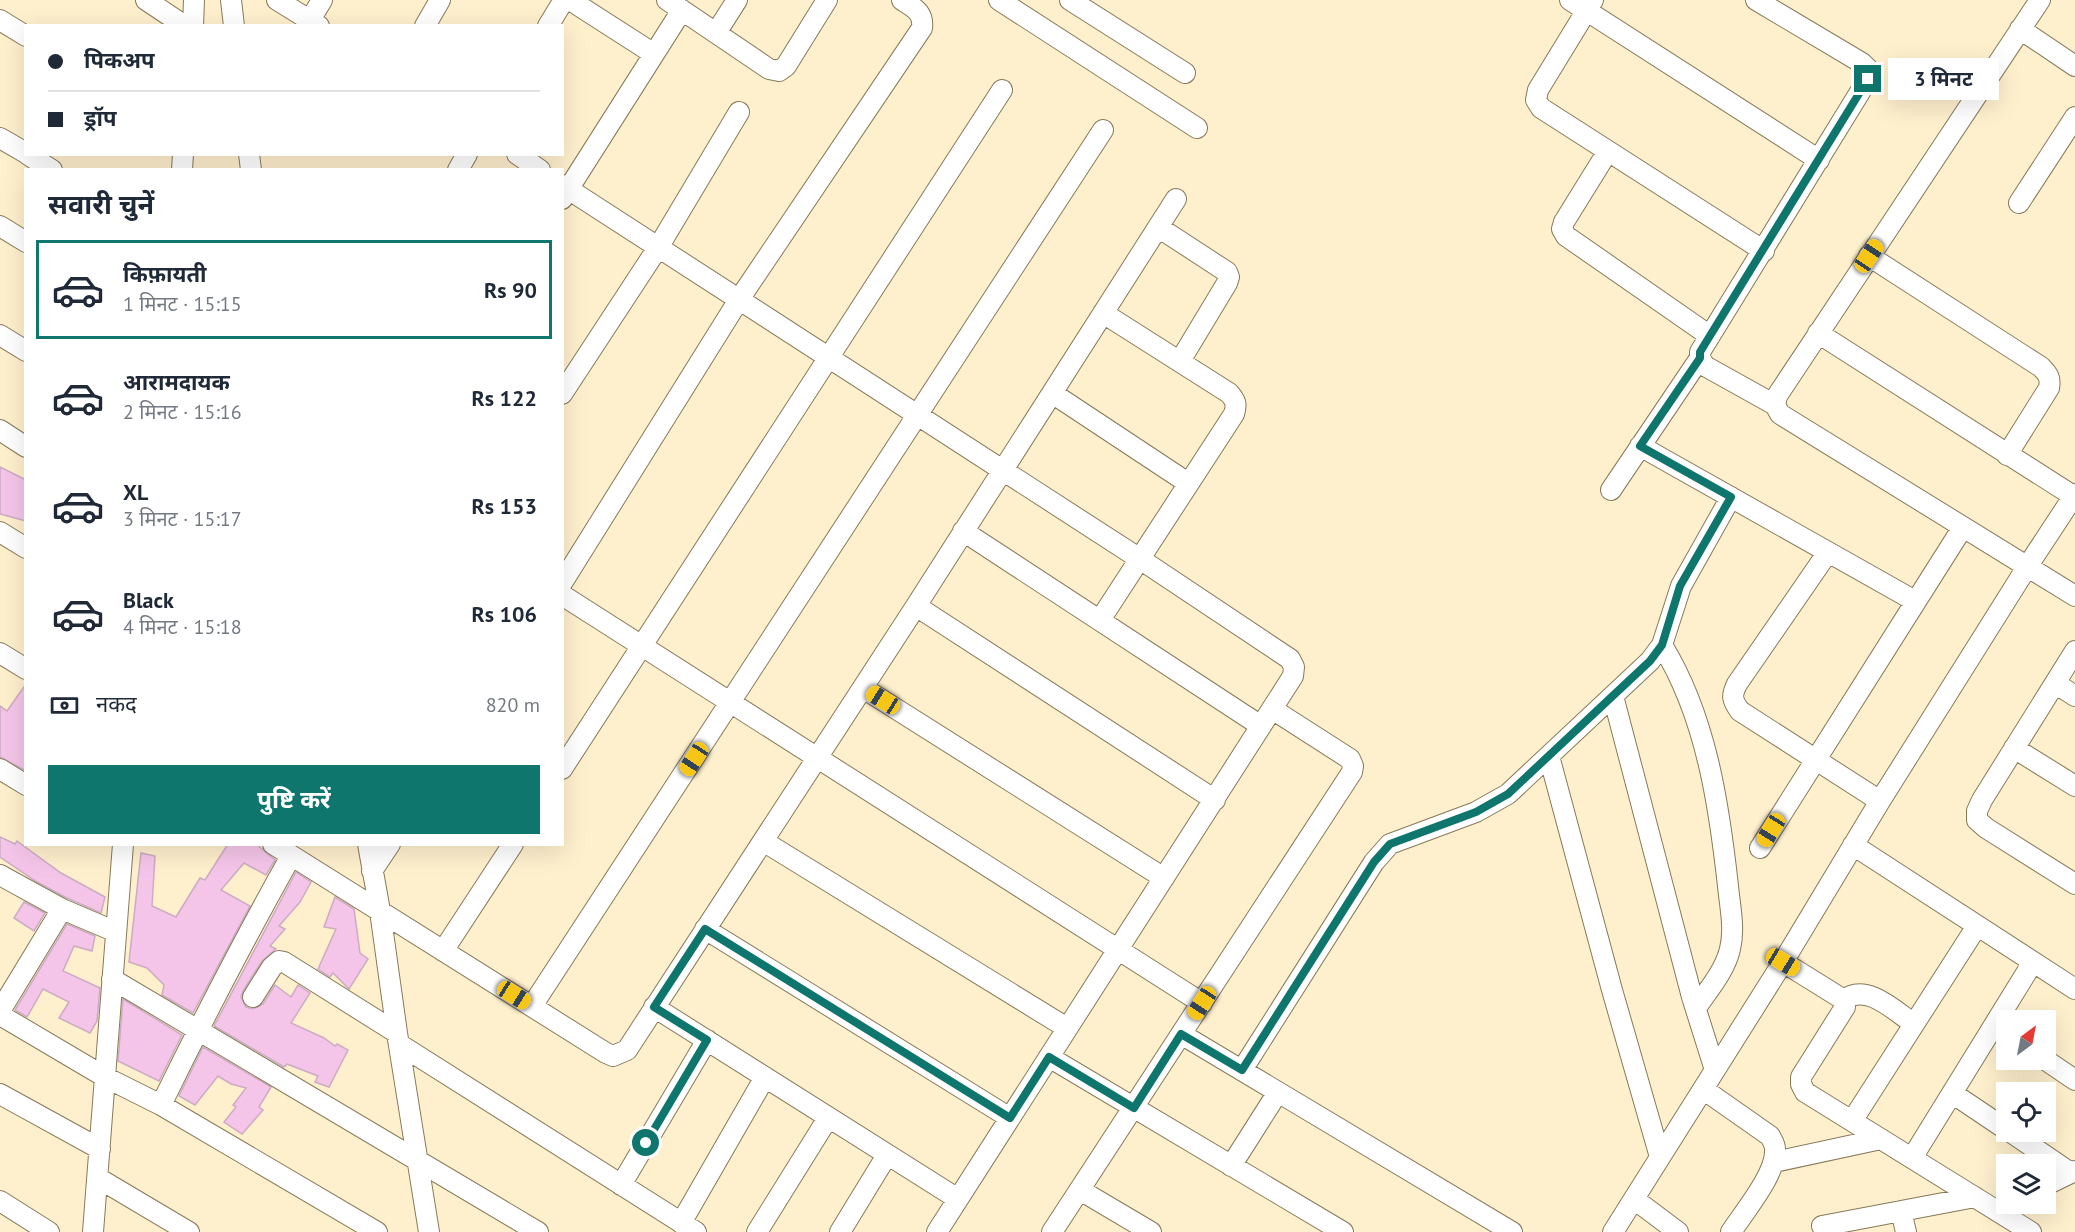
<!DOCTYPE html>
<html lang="hi">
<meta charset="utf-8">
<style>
body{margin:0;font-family:"PT Sans","Noto Sans Devanagari",sans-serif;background:#f2f2f3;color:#1f2937;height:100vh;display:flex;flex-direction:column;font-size:22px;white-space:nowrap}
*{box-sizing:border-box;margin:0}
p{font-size:20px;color:#747a83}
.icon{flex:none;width:33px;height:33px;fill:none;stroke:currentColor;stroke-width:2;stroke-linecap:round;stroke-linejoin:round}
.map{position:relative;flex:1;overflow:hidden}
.drawer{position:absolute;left:24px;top:168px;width:540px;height:678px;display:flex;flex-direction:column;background:#fff;border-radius:0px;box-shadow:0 6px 24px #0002}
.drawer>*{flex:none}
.banner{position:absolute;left:24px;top:24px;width:540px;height:132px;border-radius:0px;box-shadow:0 6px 24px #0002;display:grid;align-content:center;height:132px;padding:0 24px;background:#fff}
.needle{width:39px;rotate:32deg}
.controls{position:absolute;left:1996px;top:1010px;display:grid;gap:12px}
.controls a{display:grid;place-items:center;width:60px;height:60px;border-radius:0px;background:#fff;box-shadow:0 6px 24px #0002;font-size:30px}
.end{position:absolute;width:27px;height:27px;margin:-14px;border:8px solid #0f766e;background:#fff;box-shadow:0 0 0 3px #fff}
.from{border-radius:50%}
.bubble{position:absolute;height:42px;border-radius:0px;background:#fff;box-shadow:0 6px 24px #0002;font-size:20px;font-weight:700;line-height:42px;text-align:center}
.car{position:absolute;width:18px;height:36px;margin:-18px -9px;border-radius:8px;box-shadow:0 0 4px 2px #0007;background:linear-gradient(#f5c518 24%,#345 0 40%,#f5c518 0 76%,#345 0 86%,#f5c518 0)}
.banner b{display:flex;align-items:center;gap:21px;height:57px;font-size:22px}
.banner b+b{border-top:2px solid #e0e1e3}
.banner i{width:15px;height:15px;background:#1f2937}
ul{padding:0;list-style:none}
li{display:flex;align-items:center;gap:18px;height:99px;margin:0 12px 9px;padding:0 12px;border:3px solid transparent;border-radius:0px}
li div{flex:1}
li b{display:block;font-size:22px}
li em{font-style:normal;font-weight:700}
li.current{border-color:#0f766e}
li>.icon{width:54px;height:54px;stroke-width:1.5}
h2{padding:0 24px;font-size:27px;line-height:72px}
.pay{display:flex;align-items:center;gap:15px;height:66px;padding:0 24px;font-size:22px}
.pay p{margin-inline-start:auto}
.cta{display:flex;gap:12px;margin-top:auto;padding:12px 24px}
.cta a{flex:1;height:69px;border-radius:0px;background:#0f766e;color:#fff;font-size:24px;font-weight:700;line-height:69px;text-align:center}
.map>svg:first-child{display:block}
.building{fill:#f5c5e9;stroke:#cbacc3;stroke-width:1.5}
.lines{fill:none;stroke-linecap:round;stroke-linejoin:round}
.minor-casing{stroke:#87795a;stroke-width:22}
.minor{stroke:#fff;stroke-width:20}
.route{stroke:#0f766e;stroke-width:8}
</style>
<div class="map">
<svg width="2075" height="1232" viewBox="0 0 2075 1232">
<rect width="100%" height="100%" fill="#feefcd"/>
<!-- building -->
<path class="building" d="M0,467l26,13v41l-26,-7z
M26,684v87l-26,-14v-51l7,5z
M0,837l15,7 2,-3 44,32 44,24 -4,16 -34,-15 -30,-16 -37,-25z
M228,844h28l19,16 -9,15 -22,-12 -23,27 29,16 -57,107 -31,-18 2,-10 -17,-17 -18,-6 12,-109 14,3 -3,50 24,11 24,-39 5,2z
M296,872l15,10 -11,20 -21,24 6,3 -15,17 6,3 -14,12 -19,30 -2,6 5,10 7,2 10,-5 12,-19 16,12 7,-12 12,8 -19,30 33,15 11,8 2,-2 11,6 -19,37 -14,-5 3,-6 -31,-12 -3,3 -70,-41z
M335,897l19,12 6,44 8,6 -19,30 -16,-16 -3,4 -12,-8 18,-40 -12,-2z
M24,902l21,11 -11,18 -20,-13z
M67,924l28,12 -3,15 -18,-5 -11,25 37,17 -3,33 -7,12 -31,-15 10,-16 -26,-13 -16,28 -12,-7z
M123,999l59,36 -23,46 -41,-20z
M203,1047l68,40 -12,20 4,3 -21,24 -18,-12 12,-15 -3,-2 13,-17 -15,-4 -13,-8 -23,29 -16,-9z"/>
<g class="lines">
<defs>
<path id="minor" d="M146,0l39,26
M231,0l3,26
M277,0l42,26
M570,0l84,54
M667,0l102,69 10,2 7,-5 41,-66
M999,0l198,128
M1070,0l115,73
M1570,0l249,160
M1593,0l-55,90 -2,10 5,8 223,143
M1756,0l106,63 6,6v10l-168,273v6l5,8 70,39
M2040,0l-263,396 -2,9 5,9 295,182
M0,20l26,16
M310,20l12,-20
M193,26l1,-26
M425,26l15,-26
M548,26l14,-23 5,-3
M2020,29l55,37
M716,33l21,-33
M0,138l26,15
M1608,151l-44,71 -2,7 4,7 144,100
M27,154l25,16
M249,154l2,16
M517,154l23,16
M182,170l1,-16
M458,170l9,-16
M562,185l578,374 150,100 4,8 -1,9 -32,50 -324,506
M562,199l120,-189
M2019,203l56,-86
M0,226l26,16
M1158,227l69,45 2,5 -2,6 -47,78
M1869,256l172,111c7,7 10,11 8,21l-42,67
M1818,333l257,164
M0,335l26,16
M1052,393l136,90
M562,394l97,-148 80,-134
M0,430l26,17
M1640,446l275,155
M1611,490l89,-132
M963,531l298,195
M0,532l26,16
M1828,552l-91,132c-6,12 -5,16 3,27l140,90
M562,583l178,-285 182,-270c2,-16 -8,-20 -20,-28
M562,595l640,408
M916,606l299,194
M1100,620l134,-206c3,-10 2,-13 -5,-21l-126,-80
M1662,645c44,71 57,159 66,241 2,21 7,43 2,63 -5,22 -22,41 -34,59
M2075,651l-93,149 -5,11v9l9,8 89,56
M0,653l26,16
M2055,683l20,13
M863,688l301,190
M1613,696l79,301 23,73
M2014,748l61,38
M1549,756l63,234 48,167
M0,769l26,16
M562,769l440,-679
M763,841l304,187
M273,844l333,209 7,3 14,-6 289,-444 260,-407
M368,844l12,67 17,122 32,199
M1853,845l222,144
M1760,848l203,-321
M372,871l18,-27
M0,875l62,34 54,23
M705,929l305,189
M443,951l70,-107
M1783,962l61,38 1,7 -44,70v7l4,8 226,140
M112,979l426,253
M253,997l19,-30 7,-6 5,1 113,71
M1844,1000c22,-18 51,11 70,24
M532,1006l571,-876
M654,1007l304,192
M0,1011l62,-102
M0,1015l105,62 56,28 216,127
M1181,1034l331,198
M399,1044l297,188
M1049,1057l294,175
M2044,1059l31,21
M1242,1070l132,-208 16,-18 86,-32 32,-18 142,-133 12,-16 19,-59 50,-89
M1703,1089l67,47c2,4 5,8 5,13 2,24 -31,63 -44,83
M1952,1093l55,37
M0,1094l100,55
M161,1105c41,-84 84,-167 130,-249
M1852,1121l125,-195
M2009,1131l62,42
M1912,1158l121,-196
M1774,1162l107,-23
M1231,1166l47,-74
M98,1178l91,54
M621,1185l86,-145
M2046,1185l29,-14
M1080,1190l71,42
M1634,1199l44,33
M0,1201l49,31
M1901,1211l5,21
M681,1223l84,-146
M1822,1226l153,-29
M93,1232l30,-388
M757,1232l71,-114
M840,1232l47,-77
M1052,1232l300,-460 1,-6 -3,-7 -78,-50
M1613,1232l170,-270 97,-161 147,-234 48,-73"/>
</defs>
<!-- minor casing -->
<use href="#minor" class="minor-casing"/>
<!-- minor -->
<use href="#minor" class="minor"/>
</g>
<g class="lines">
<!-- route -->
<path class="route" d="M646,1143l61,-103 -53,-33 51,-78 305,189 39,-61 85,51 47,-74 61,36 132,-208 16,-18 86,-32 32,-18 142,-133 12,-16 18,-59 51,-89 -91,-51 60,-88v-6l168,-273"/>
</g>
</svg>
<div class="controls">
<a><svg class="needle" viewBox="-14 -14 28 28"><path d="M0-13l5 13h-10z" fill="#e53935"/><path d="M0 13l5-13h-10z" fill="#747a83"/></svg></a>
<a><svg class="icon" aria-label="locate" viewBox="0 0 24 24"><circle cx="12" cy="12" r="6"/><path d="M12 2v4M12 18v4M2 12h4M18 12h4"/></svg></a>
<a><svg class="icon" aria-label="layers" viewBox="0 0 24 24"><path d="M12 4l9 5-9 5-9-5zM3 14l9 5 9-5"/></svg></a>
</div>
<i class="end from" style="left:646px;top:1143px"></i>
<i class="end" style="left:1868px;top:79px"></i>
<div class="bubble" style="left:1888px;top:58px;width:111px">3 मिनट</div>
<i class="car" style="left:1869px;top:256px;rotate:34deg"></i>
<i class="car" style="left:883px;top:700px;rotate:302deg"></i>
<i class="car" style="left:694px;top:759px;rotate:213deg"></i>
<i class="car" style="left:1771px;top:830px;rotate:212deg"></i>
<i class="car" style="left:1783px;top:962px;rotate:121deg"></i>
<i class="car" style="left:514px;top:995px;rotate:122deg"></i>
<i class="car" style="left:1202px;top:1003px;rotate:213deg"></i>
<div class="banner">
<b><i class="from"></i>पिकअप</b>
<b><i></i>ड्रॉप</b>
</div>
<section class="drawer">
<h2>सवारी चुनें</h2>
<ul>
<li class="current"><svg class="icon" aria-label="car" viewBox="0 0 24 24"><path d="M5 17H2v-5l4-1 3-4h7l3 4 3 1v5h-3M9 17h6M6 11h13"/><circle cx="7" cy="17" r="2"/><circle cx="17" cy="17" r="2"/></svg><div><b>किफ़ायती</b><p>1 मिनट · 15:15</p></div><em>Rs 90</em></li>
<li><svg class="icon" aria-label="car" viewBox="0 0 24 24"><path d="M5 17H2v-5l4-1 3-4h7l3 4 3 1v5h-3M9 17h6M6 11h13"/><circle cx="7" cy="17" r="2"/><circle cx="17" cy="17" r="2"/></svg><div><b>आरामदायक</b><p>2 मिनट · 15:16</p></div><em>Rs 122</em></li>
<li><svg class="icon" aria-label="car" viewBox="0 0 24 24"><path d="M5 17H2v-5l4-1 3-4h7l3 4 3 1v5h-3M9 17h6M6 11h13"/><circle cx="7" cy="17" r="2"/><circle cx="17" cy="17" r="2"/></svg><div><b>XL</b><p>3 मिनट · 15:17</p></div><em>Rs 153</em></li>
<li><svg class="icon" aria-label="car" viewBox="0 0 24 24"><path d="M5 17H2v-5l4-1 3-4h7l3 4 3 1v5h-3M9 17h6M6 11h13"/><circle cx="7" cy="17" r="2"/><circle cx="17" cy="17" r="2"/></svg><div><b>Black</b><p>4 मिनट · 15:18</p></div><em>Rs 106</em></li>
</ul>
<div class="pay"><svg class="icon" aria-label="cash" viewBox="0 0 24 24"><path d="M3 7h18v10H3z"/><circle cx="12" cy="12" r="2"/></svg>नकद<p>820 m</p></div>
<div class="cta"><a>पुष्टि करें</a></div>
</section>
</div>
